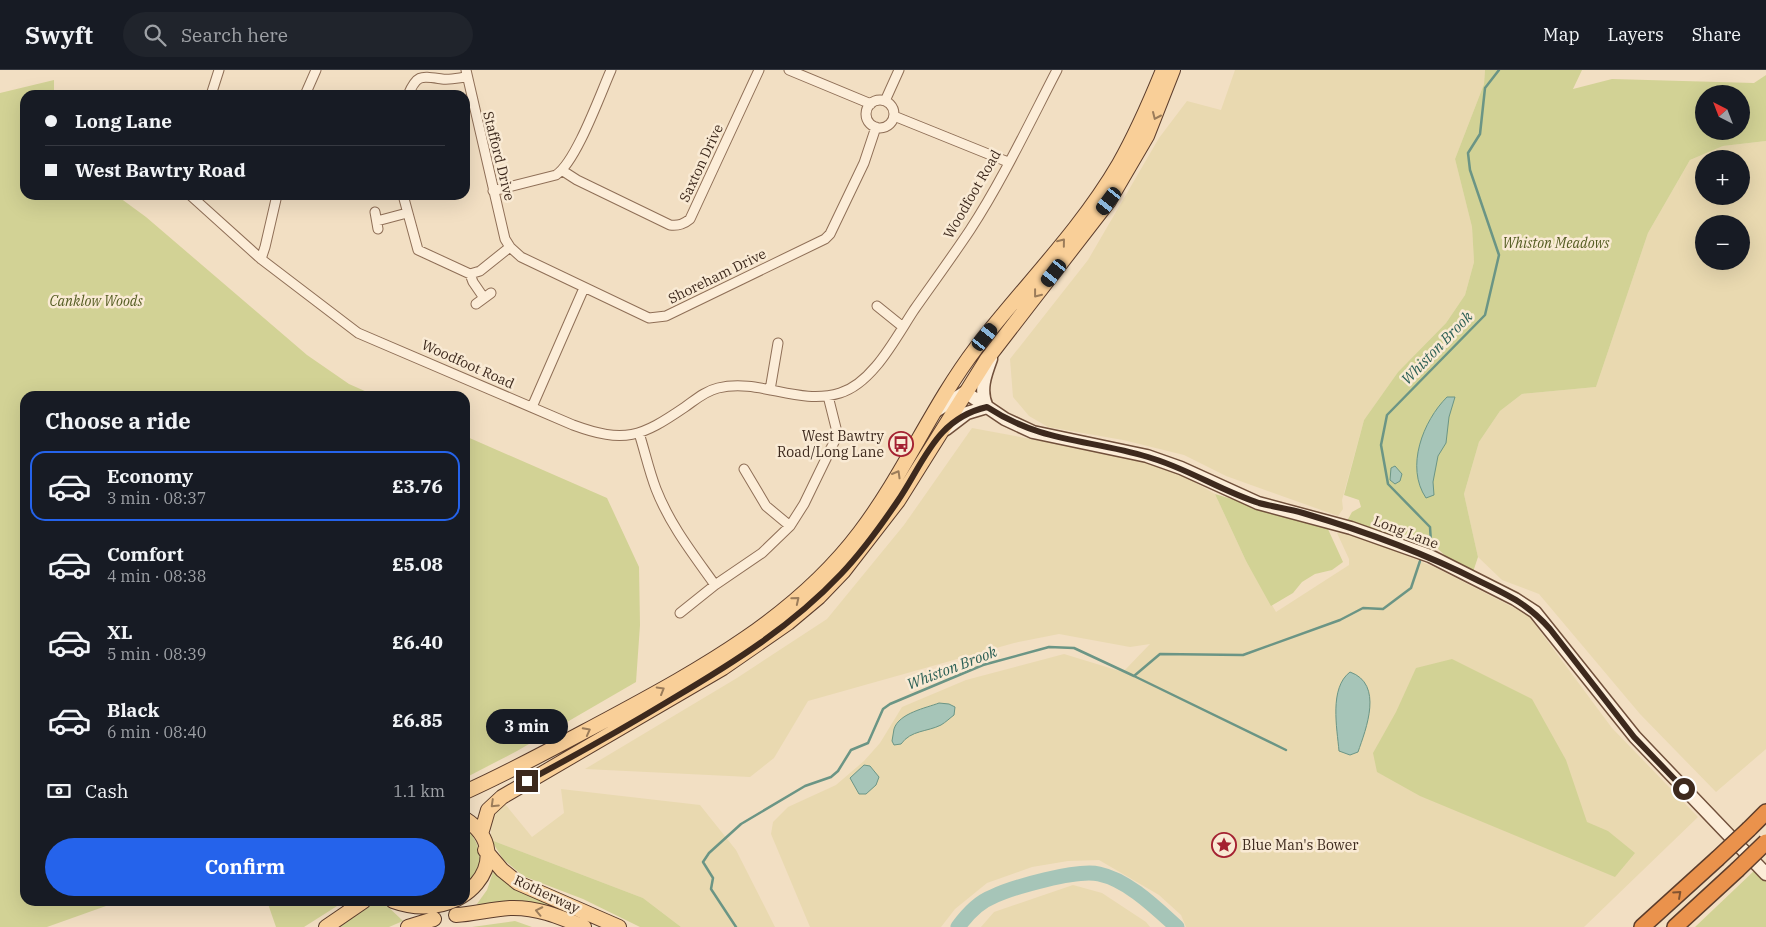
<!DOCTYPE html>
<meta charset="utf-8">
<style>
body{margin:0;font-family:"IBM Plex Serif",serif;background:#20242c;color:#f1f3f6;height:100vh;display:flex;flex-direction:column;font-size:19px;white-space:nowrap}
*{box-sizing:border-box;margin:0}
p{font-size:16px;color:#9ea1a6}
.icon{flex:none;width:28px;height:28px;fill:none;stroke:currentColor;stroke-width:2;stroke-linecap:round;stroke-linejoin:round}
.map{position:relative;flex:1;overflow:hidden}
.details{position:absolute;left:20px;top:321px;width:450px;height:515px;display:flex;flex-direction:column;background:#171b24;border-radius:15px;box-shadow:0 5px 20px #0002}
.details>*{flex:none}
.top-card{position:absolute;left:20px;top:20px;width:450px;height:110px;border-radius:15px;box-shadow:0 5px 20px #0002;display:grid;align-content:center;height:110px;padding:0 25px;background:#171b24}
.needle{width:32px;rotate:318deg}
.controls{position:absolute;left:1695px;top:15px;display:grid;gap:10px}
.controls a{display:grid;place-items:center;width:55px;height:55px;border-radius:50%;background:#171b24;box-shadow:0 5px 20px #0002;font-size:25px}
.end{position:absolute;width:22px;height:22px;margin:-11px;border:6px solid #3d291d;background:#fff;box-shadow:0 0 0 2px #fff}
.from{border-radius:50%}
.bubble{position:absolute;height:35px;border-radius:18px;background:#171b24;box-shadow:0 5px 20px #0002;font-size:16px;font-weight:800;line-height:35px;text-align:center}
.car{position:absolute;width:15px;height:30px;margin:-15px -8px;border-radius:6px;box-shadow:0 0 4px 1px #0007;background:linear-gradient(#222 24%,#8ab4d8 0 40%,#222 0 76%,#8ab4d8 0 86%,#222 0)}
.top-card b{display:flex;align-items:center;gap:18px;height:48px;font-size:19px}
.top-card b+b{border-top:1px solid #363941}
.top-card i{width:12px;height:12px;background:#f1f3f6}
ul{padding:0;list-style:none}
li{display:flex;align-items:center;gap:15px;height:70px;margin:0 10px 8px;padding:0 15px;border:2px solid transparent;border-radius:15px}
li div{flex:1}
li b{display:block;font-size:19px}
li em{font-style:normal;font-weight:800}
li.on{border-color:#2563eb}
li>.icon{width:45px;height:45px;stroke-width:1.5}
h2{padding:0 25px;font-size:22px;line-height:60px}
.pay{display:flex;align-items:center;gap:12px;height:55px;padding:0 25px;font-size:19px}
.pay p{margin-inline-start:auto}
.primary-button{display:flex;gap:10px;margin-top:auto;padding:10px 25px}
.primary-button a{flex:1;height:58px;border-radius:30px;background:#2563eb;color:#fff;font-size:20px;font-weight:800;line-height:58px;text-align:center}
header{display:flex;align-items:center;gap:30px;box-sizing:border-box;height:70px;padding:0 25px;background:#171b24;border-bottom:1px solid #363941}
header strong{font-size:24px}
nav{display:flex;gap:28px;margin-inline-start:auto;font-size:18px}
.search{width:350px;height:45px;background:#20242c;display:flex;align-items:center;gap:12px;box-sizing:border-box;padding:0 18px;border-radius:28px;color:#9ea1a6;font-size:19px}
.map>svg:first-child{display:block}
.farmland{fill:#e9d9b0;fill-rule:evenodd}
.green{fill:#d2d295;fill-rule:evenodd}
.water{fill:#a6c5b8;stroke:#6b9585}
.lines{fill:none;stroke-linecap:round;stroke-linejoin:round}
.stream{stroke:#6b9585;stroke-width:2.5}
.river{stroke:#a6c5b8;stroke-width:15}
.street-casing{stroke:#8f6f57;stroke-width:11}
.secondary-casing{stroke:#71503b;stroke-width:15}
.primary-casing{stroke:#5c3d2c;stroke-width:16}
.highway-casing{stroke:#5c3d2c;stroke-width:18}
.street{stroke:#fcedd8;stroke-width:9}
.secondary{stroke:#fcedd8;stroke-width:12}
.primary{stroke:#f9cf98;stroke-width:14}
.highway{stroke:#ea924c;stroke-width:15}
.highway-bridge-casing{stroke:#5c3d2c;stroke-width:18;stroke-linecap:butt}
.highway-bridge{stroke:#ea924c;stroke-width:15}
.oneway{stroke:#9b7c5a}
.oneway2{stroke:#825330}
.route{stroke:#3d291d;stroke-width:6}
.labels{text-anchor:middle;stroke-width:5;stroke-linejoin:round;paint-order:stroke}
.street-label{font-size:14px;fill:#3d291d;stroke:#f9ead4}
.park-label{font-size:14px;font-style:italic;fill:#545c22;stroke:#f9ead4}
.poi-label{font-size:14px;fill:#3d291d;stroke:#f9ead4;text-anchor:end}
.water-label{font-size:15px;font-style:italic;fill:#2b5f55;stroke:#f9ead4}
</style>
<header>
<strong>Swyft</strong>
<div class="search"><svg class="icon" aria-label="search" viewBox="0 0 24 24"><circle cx="10" cy="10" r="6"/><path d="M15 15l6 6"/></svg>Search here</div>
<nav><a>Map</a><a>Layers</a><a>Share</a></nav>
</header>
<div class="map">
<svg width="1766" height="857" viewBox="0 0 1766 857">
<rect width="100%" height="100%" fill="#f2dfc3"/>
<!-- farmland -->
<path class="farmland" d="M1235,0h250l-1,14 -29,75 17,68 2,35 -9,33 -19,28 -48,49 -34,48 -22,80 1,9 -5,7 -112,-40 -42,-21 -61,-15 -75,-13 -19,-11 -16,-19 -3,-38 78,-99 71,-122 28,-37 34,9z
M1766,71v608l-50,43 -76,-78 -101,-120 -37,-14 -24,-23 -14,-63 15,-52 21,-31 22,-17 74,-7 52,-154 42,-73 33,-14zM1704,89h37v37h-37zM1704,154h37v37h-37z
M972,358l166,31 42,15 35,20 31,67 30,51 73,-47v-6l-12,-26 19,1 80,34 92,47 84,113 86,89 -114,110h-398l-5,-12 -22,-20 -60,-35 -31,1 -36,6 -45,16 -32,26 -14,18h-131l-39,-93 2,-12 15,-15 48,-22 28,-24 16,-18 22,-36 64,-27 98,-26 59,18 27,-28 -20,3 -71,-13 -45,9 -206,58 -34,57 -24,19 -165,-8 152,-91 90,-59 77,-94z
M561,719l139,16 36,45 39,77h-94l-38,-29 -152,-58v-16l6,-14 8,-6 27,33 32,-24z
M1073,815l29,8 44,29 4,5h-169l13,-15z"/>
<!-- green -->
<path class="green" d="M1485,0h97l-9,19 39,-10 142,4 12,-8v66l-43,5 -33,14 -42,73 -52,154 -74,7 -22,17 -21,31 -15,52 14,63 -5,15 -21,-10 -15,-14 -27,-4 -63,-23 5,-9 9,-5 -2,-7 -15,-5 20,-75 34,-48 48,-49 19,-28 9,-33 -2,-35 -17,-68 29,-75zM1704,24h37v37h-37z
M54,10v15h-29v100h91l30,22 161,138 42,29 27,12h-351v505h95l-73,26h-47v-834z
M465,366l142,62 32,69 1,58 -4,57 -119,69 -52,27z
M1215,424l112,33 16,35 -11,8 -17,4 -13,8 -9,11 -22,13 -25,-45z
M1452,589l80,40 34,61 21,62 21,9 27,22 -20,24 -195,-81 -43,-24 -4,-19 23,-41 20,-44z
M465,756c24,28 15,42 0,71z
M491,770l152,58 38,29h-41l-57,-28 -60,-23 -20,-17z
M494,799l60,35 -2,3 -78,1 13,-18z
M1756,799l10,12v46h-71z
M267,831h78l-41,26h-28z
M370,831h12l21,20 -14,6h-52z
M515,851l17,6h-60z"/>
<!-- water -->
<path class="water" d="M1447,327h8l-6,20 -3,26 -8,13 -5,26 1,13 -8,3c-21,-31 -3,-77 21,-101z
M1395,396l7,8 -2,7 -5,3 -5,-4 1,-12z
M1350,602c34,12 16,57 8,80l-8,3 -11,-4c-2,-23 -10,-63 11,-79z
M939,633l10,1 6,3 -1,8c-4,3 -8,7 -13,10 -14,7 -30,5 -40,19l-7,1 -2,-4c1,-4 1,-8 2,-12 5,-16 32,-21 45,-26z
M864,695l6,1 9,11 -3,8 -10,9h-7l-9,-16z"/>
<g class="lines">
<!-- stream -->
<path class="stream" d="M1431,472l-1,-15 -42,-43 -7,-39 6,-30 98,-100 14,-60 -29,-85 -2,-17 12,-19 5,-46 14,-18
M1134,606l152,74
M736,857l-25,-38 2,-11 -10,-16 6,-9 32,-29 64,-38 26,-9 7,-6 13,-21 17,-7 15,-34 7,-5 93,-39 66,-18 25,1 60,28 26,-22 83,1 97,-35 23,-12 20,1 28,-21 9,-27"/>
<!-- river -->
<path class="river" d="M958,857c8,-11 21,-25 34,-30 21,-10 85,-28 107,-23 29,6 57,34 78,53"/>
<defs>
<path id="street" d="M466,0l39,169 5,8 11,10 128,61 17,-2 159,-77 5,-5 34,-71 12,-36
M789,0l82,34
M211,25l8,-25
M305,25l11,-25
M408,25c9,-21 13,-19 34,-16 8,1 16,-1 24,-2
M866 44a14 14 0 1 1 28 0a14 14 0 1 1-28 0Z
M885,31l14,-31
M894,46l114,46
M563,101l14,9 93,45c9,1 14,-1 20,-6l69,-149
M493,121l63,-16c20,-13 44,-80 55,-105
M190,125l71,64 97,74 215,92c52,19 68,12 112,-18 10,-7 20,-16 33,-19 42,-10 80,18 122,5 33,-10 56,-56 74,-83 19,-27 38,-53 56,-80 32,-49 60,-108 87,-160
M403,125l15,55 52,24 10,-3 30,-24
M375,142l3,17
M377,151l30,-8
M261,189l4,-12 12,-52
M470,204l3,8 11,16
M476,234l15,-11
M877,236l26,21
M770,320l8,-47
M532,337l52,-119
M639,363c6,19 10,38 17,56 14,36 37,65 59,96l47,-32 28,-27 14,-22 32,-66v-10l-8,-32
M744,399l22,37 24,20
M680,543l35,-28"/>
<path id="secondary" d="M987,337c-8,-16 -2,-32 4,-48
M936,341l29,-19 40,27 28,13 114,24 34,12 77,35 93,25 79,28 85,43 20,13 100,125 131,137
M946,359l21,-16 20,-6"/>
<path id="primary" d="M465,722c49,-22 96,-48 143,-73 93,-50 188,-102 252,-187 44,-58 72,-126 116,-184 47,-61 104,-117 143,-184 17,-30 31,-62 44,-94
M481,764l7,-24 14,-13 221,-129 65,-45 31,-26 24,-25 55,-71 89,-142 122,-158 38,-65 26,-66
M485,780l17,20 16,13 101,44
M393,831c71,26 128,-46 72,-82
M456,845c18,-1 35,-6 54,-7 27,-1 50,9 74,19
M326,857l38,-26
M408,857l26,-8"/>
<path id="highway" d="M1749,759l17,-17
M1642,857l75,-68
M1675,857l62,-57"/>
</defs>
<!-- street casing -->
<use href="#street" class="street-casing"/>
<!-- secondary casing -->
<use href="#secondary" class="secondary-casing"/>
<!-- primary casing -->
<use href="#primary" class="primary-casing"/>
<!-- highway casing -->
<use href="#highway" class="highway-casing"/>
<!-- street -->
<use href="#street" class="street"/>
<!-- secondary -->
<use href="#secondary" class="secondary"/>
<!-- primary -->
<use href="#primary" class="primary"/>
<!-- highway -->
<use href="#highway" class="highway"/>
<defs>
<path id="highway-bridge" d="M1717,789l32,-30
M1737,800l29,-28"/>
</defs>
<!-- highway-bridge casing -->
<use href="#highway-bridge" class="highway-bridge-casing"/>
<!-- highway-bridge -->
<use href="#highway-bridge" class="highway-bridge"/>
</g>
<!-- one-way arrows -->
<defs><path id="oneway-chevron" d="M-2-3.5L2.5 0L-2 3.5" fill="none" stroke-width="1.6" stroke-linecap="round" stroke-linejoin="round" transform="scale(1.25)"/></defs>
<g class="oneway">
<use href="#oneway-chevron" transform="translate(1156 46) rotate(114)"/>
<use href="#oneway-chevron" transform="translate(1062 172) rotate(-51)"/>
<use href="#oneway-chevron" transform="translate(1037 224) rotate(128)"/>
<use href="#oneway-chevron" transform="translate(897 404) rotate(-60)"/>
<use href="#oneway-chevron" transform="translate(796 530) rotate(-39)"/>
<use href="#oneway-chevron" transform="translate(661 620) rotate(-30)"/>
<use href="#oneway-chevron" transform="translate(587 661) rotate(-28)"/>
<use href="#oneway-chevron" transform="translate(494 734) rotate(136)"/>
<use href="#oneway-chevron" transform="translate(539 841) rotate(-168)"/>
</g>
<use class="oneway2" href="#oneway-chevron" transform="translate(1678 824) rotate(-42)"/>
<g class="lines">
<!-- route -->
<path class="route" d="M527,711c49,-26 97,-53 145,-82 61,-36 120,-73 169,-125 21,-22 39,-47 56,-72 27,-39 38,-83 90,-95 55,36 102,32 161,50 39,11 73,34 111,46 15,4 30,6 44,10 61,18 119,39 176,68 29,14 49,23 71,48l84,108 50,52"/>
</g>
<!-- icons -->
<defs>
<symbol id="bus-ring" viewBox="-11 -11 22 22"><circle r="9.5" fill="#f9ead4" stroke="#a42131" stroke-width="1.5"/><path d="M-5-6H5V4H4V6H2V4H-2V6H-4V4H-5ZM-3.5-4V0h7V-4ZM-3.5 1.2v1.5H-2V1.2ZM2 1.2v1.5H3.5V1.2Z" fill="#a42131"/></symbol>
<symbol id="sight-ring" viewBox="-11 -11 22 22"><circle r="9.5" fill="#f9ead4" stroke="#a42131" stroke-width="1.5"/><path d="M0-6L1.8-2.2L6-1.7L2.9 1.2L3.7 5.4L0 3.3L-3.7 5.4L-2.9 1.2L-6-1.7L-1.8-2.2Z" fill="#a42131"/></symbol>
</defs>
<g fill-rule="evenodd">
<use href="#bus-ring" x="887" y="360" width="28" height="28"/>
<use href="#sight-ring" x="1210" y="761" width="28" height="28"/>
</g>
<g class="labels">
<!-- street labels -->
<g class="street-label">
<text transform="translate(499 86) rotate(76)" y="5">Stafford Drive</text>
<text transform="translate(701 93) rotate(-65)" y="5">Saxton Drive</text>
<text transform="translate(972 124) rotate(-60)" y="5">Woodfoot Road</text>
<text transform="translate(717 206) rotate(-26)" y="5">Shoreham Drive</text>
<text transform="translate(468 294) rotate(24)" y="5">Woodfoot Road</text>
<text transform="translate(1406 462) rotate(21)" y="5">Long Lane</text>
<text transform="translate(547 824) rotate(25)" y="5">Rotherway</text>
</g>
<!-- park labels -->
<g class="park-label">
<text x="1556" y="178">Whiston Meadows</text>
<text x="96" y="236">Canklow Woods</text>
</g>
<!-- poi labels -->
<g class="poi-label">
<text x="884" y="371">West Bawtry<tspan x="884" dy="16">Road/Long Lane</tspan></text>
<text x="1242" y="780" text-anchor="start">Blue Man's Bower</text>
</g>
<!-- water labels -->
<g class="water-label">
<text transform="translate(1437 278) rotate(-46)" y="5">Whiston Brook</text>
<text transform="translate(952 598) rotate(-21)" y="5">Whiston Brook</text>
</g>
</g>
</svg>
<div class="controls">
<a><svg class="needle" viewBox="-14 -14 28 28"><path d="M0-13l5 13h-10z" fill="#e53935"/><path d="M0 13l5-13h-10z" fill="#9ea1a6"/></svg></a>
<a>+</a>
<a>−</a>
</div>
<i class="end from" style="left:1684px;top:719px"></i>
<i class="end" style="left:527px;top:711px"></i>
<div class="bubble" style="left:486px;top:639px;width:82px">3 min</div>
<i class="car" style="left:1109px;top:131px;rotate:217deg"></i>
<i class="car" style="left:1054px;top:203px;rotate:218deg"></i>
<i class="car" style="left:985px;top:267px;rotate:39deg"></i>
<div class="top-card">
<b><i class="from"></i>Long Lane</b>
<b><i></i>West Bawtry Road</b>
</div>
<section class="details">
<h2>Choose a ride</h2>
<ul>
<li class="on"><svg class="icon" aria-label="car" viewBox="0 0 24 24"><path d="M5 17H2v-5l4-1 3-4h7l3 4 3 1v5h-3M9 17h6M6 11h13"/><circle cx="7" cy="17" r="2"/><circle cx="17" cy="17" r="2"/></svg><div><b>Economy</b><p>3 min · 08:37</p></div><em>£3.76</em></li>
<li><svg class="icon" aria-label="car" viewBox="0 0 24 24"><path d="M5 17H2v-5l4-1 3-4h7l3 4 3 1v5h-3M9 17h6M6 11h13"/><circle cx="7" cy="17" r="2"/><circle cx="17" cy="17" r="2"/></svg><div><b>Comfort</b><p>4 min · 08:38</p></div><em>£5.08</em></li>
<li><svg class="icon" aria-label="car" viewBox="0 0 24 24"><path d="M5 17H2v-5l4-1 3-4h7l3 4 3 1v5h-3M9 17h6M6 11h13"/><circle cx="7" cy="17" r="2"/><circle cx="17" cy="17" r="2"/></svg><div><b>XL</b><p>5 min · 08:39</p></div><em>£6.40</em></li>
<li><svg class="icon" aria-label="car" viewBox="0 0 24 24"><path d="M5 17H2v-5l4-1 3-4h7l3 4 3 1v5h-3M9 17h6M6 11h13"/><circle cx="7" cy="17" r="2"/><circle cx="17" cy="17" r="2"/></svg><div><b>Black</b><p>6 min · 08:40</p></div><em>£6.85</em></li>
</ul>
<div class="pay"><svg class="icon" aria-label="cash" viewBox="0 0 24 24"><path d="M3 7h18v10H3z"/><circle cx="12" cy="12" r="2"/></svg>Cash<p>1.1 km</p></div>
<div class="primary-button"><a>Confirm</a></div>
</section>
</div>
